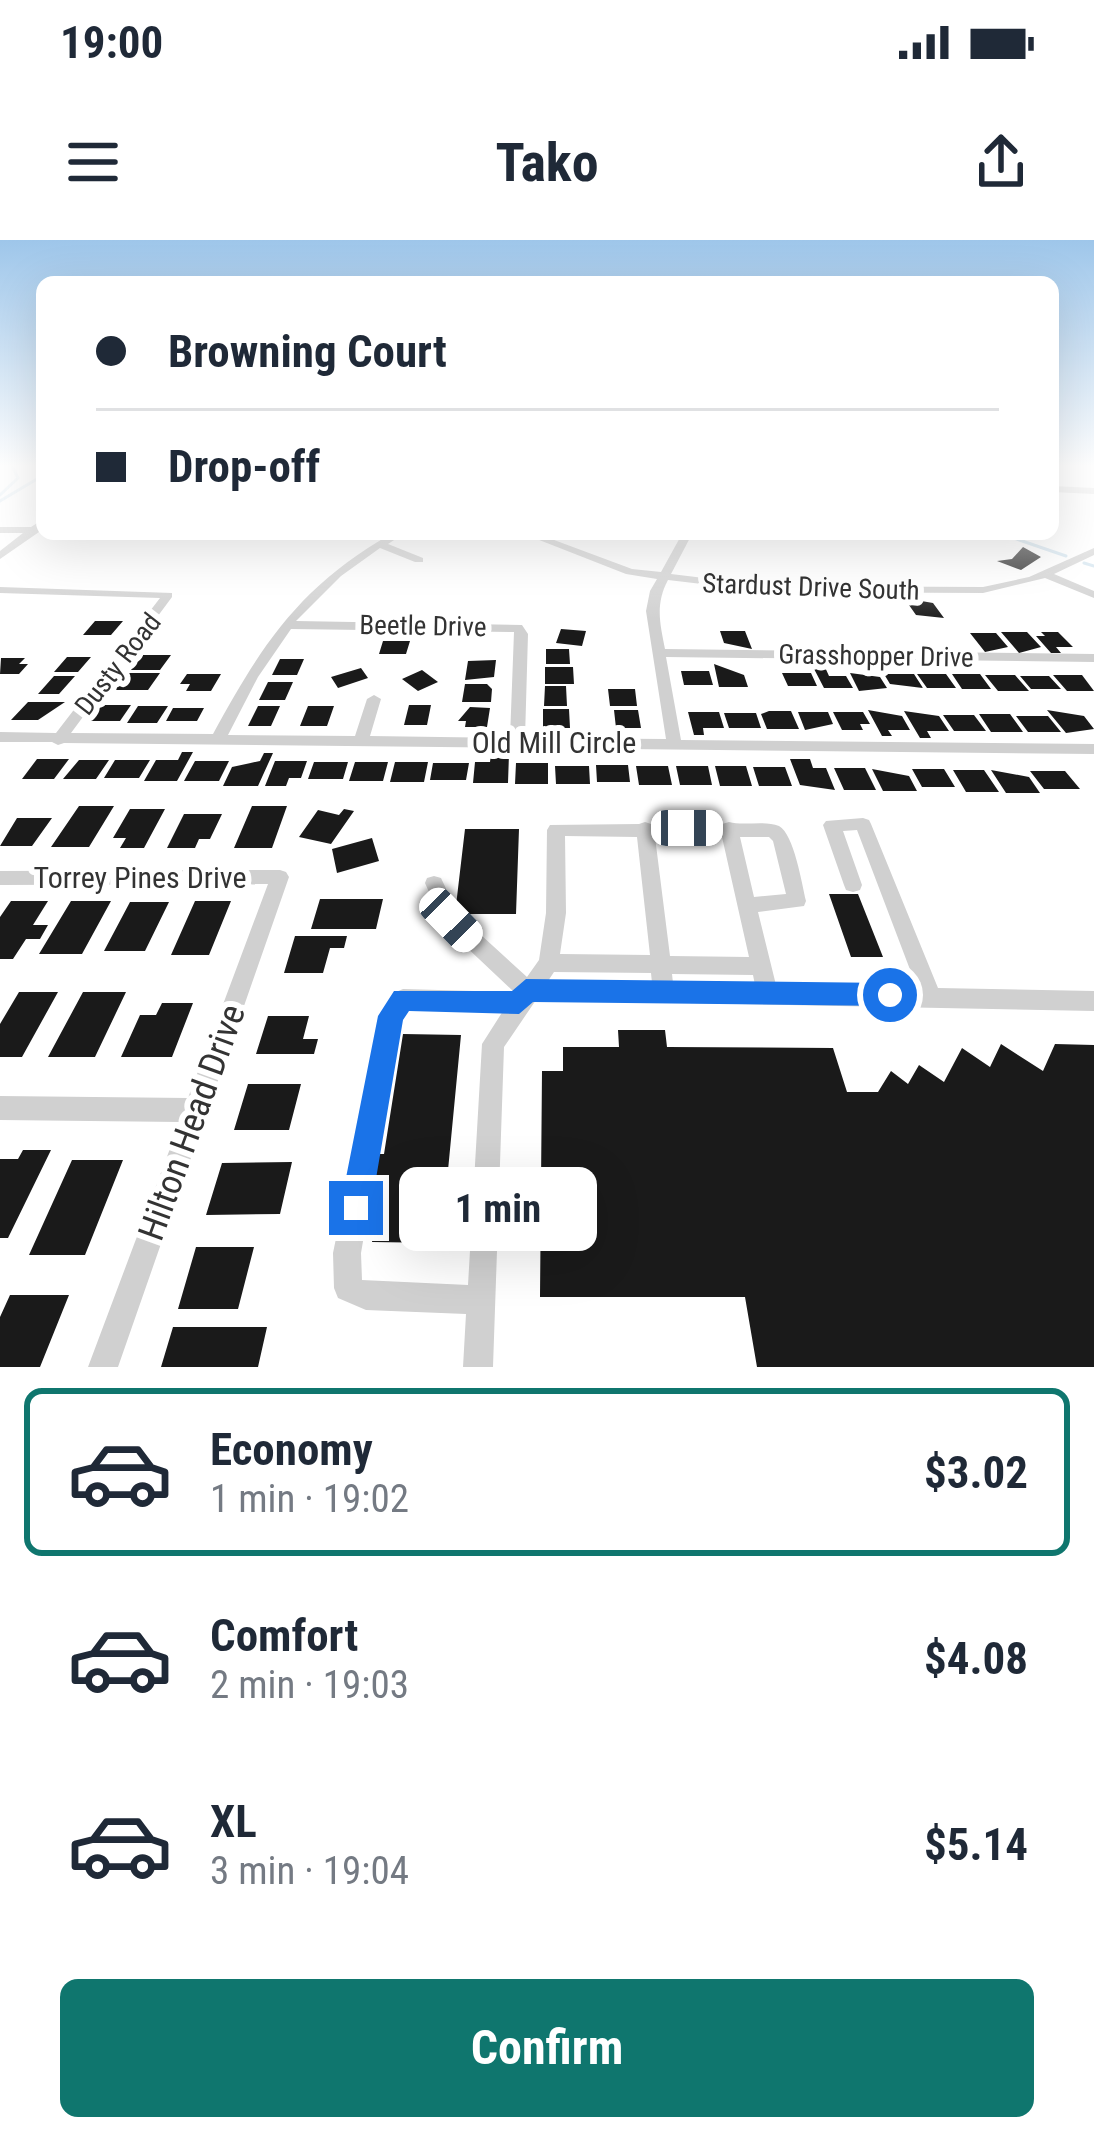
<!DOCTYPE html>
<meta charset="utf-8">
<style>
body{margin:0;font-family:"Roboto Condensed",sans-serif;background:#f2f2f3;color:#1f2937;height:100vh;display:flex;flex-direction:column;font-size:45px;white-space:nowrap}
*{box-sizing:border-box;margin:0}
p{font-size:39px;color:#747a83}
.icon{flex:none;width:66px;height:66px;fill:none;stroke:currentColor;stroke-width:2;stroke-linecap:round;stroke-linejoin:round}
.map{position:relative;height:1127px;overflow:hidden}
.panel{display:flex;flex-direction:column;background:#fff;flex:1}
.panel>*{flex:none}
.guide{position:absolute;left:36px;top:36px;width:1023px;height:264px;border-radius:18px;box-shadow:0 12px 48px #0002;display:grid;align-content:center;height:264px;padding:0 60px;background:#fff}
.end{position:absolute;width:54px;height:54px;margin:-27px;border:15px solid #1a73e8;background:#fff;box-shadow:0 0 0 6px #fff}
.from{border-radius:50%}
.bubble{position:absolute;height:84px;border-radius:18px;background:#fff;box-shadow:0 12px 48px #0002;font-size:39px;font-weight:700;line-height:84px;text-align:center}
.car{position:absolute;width:36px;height:72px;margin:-36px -18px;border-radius:15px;box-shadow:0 0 9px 3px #0007;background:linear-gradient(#fff 24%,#345 0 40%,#fff 0 76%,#345 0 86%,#fff 0)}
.guide b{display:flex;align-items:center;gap:42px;height:114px;font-size:45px}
.guide b+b{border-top:3px solid #e0e1e3}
.guide i{width:30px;height:30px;background:#1f2937}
ul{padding:21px 0 0;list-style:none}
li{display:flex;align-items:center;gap:36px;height:168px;margin:0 24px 18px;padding:0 36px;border:6px solid transparent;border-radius:18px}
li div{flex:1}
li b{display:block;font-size:45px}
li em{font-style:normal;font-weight:700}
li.selected{border-color:#0f766e}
li>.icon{width:108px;height:108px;stroke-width:1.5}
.primary-button{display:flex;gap:24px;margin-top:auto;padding:24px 60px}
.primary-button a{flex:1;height:138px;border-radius:18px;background:#0f766e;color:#fff;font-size:48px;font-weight:700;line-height:138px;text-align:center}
.status{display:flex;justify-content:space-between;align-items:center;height:84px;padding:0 60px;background:#fff;direction:ltr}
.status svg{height:33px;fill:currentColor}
header{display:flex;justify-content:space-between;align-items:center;height:156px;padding:0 60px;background:#fff;font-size:54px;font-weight:700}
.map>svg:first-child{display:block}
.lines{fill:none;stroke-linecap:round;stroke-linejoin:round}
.stream{stroke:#cfe2ee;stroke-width:3}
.building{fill:#1a1a1a}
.minor{fill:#d0d0d0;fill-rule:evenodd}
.route{fill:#1a73e8}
.labels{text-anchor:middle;stroke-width:12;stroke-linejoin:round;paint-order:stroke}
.far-street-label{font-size:27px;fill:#333;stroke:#fff}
.street-label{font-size:30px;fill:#333;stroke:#fff}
.near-street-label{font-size:36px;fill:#333;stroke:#fff}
</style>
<div class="status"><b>19:00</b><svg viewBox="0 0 49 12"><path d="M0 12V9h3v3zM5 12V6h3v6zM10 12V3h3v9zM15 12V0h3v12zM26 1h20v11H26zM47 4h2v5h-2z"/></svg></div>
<header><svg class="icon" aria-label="menu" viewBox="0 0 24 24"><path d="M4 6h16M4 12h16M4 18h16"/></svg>Tako<svg class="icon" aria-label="share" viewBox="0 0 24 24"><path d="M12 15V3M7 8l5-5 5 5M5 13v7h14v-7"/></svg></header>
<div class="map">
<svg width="1094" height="1127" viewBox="0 0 1094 1127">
<rect width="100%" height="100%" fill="#fff"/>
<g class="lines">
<!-- stream -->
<path class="stream" d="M0,255l18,-17 -7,-14
M0,261l42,-25
M1002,294l64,22
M1084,323l10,3"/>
</g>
<!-- building -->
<path class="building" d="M1023,307l18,10 -20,13 -24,-9 15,-2z
M904,358l29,5 11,15 -28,-3z
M95,381h28l-12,14h-28z
M561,389l25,2 -4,15 -26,-3z
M720,391h25l7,18 -28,-6z
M1001,392h26l14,15 -22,6z
M1041,392h17l15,15h-17l5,6h-10l-15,-17h9z
M970,393h26l12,14 -23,5z
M383,401h27l-4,13h-27z
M546,409h23l1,15h-24z
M143,415h28l-11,15h-29z
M67,417h24l-13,15h-24z
M1,418h24l-6,6h9l-9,10h-19z
M280,419h24l-7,16h-25z
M496,420l-2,17 -29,3 3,-19z
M714,424l30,11 4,12h-29z
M812,425h12l5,11h17l7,12h-29z
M545,427h28l1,17h-29z
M361,428l7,10 -30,10 -7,-11z
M422,430l16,12 -20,9 -16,-12z
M681,431h28l4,14h-29z
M128,433h32l-12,17h-33z
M782,433h29l6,13h-29z
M850,433l30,4 7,11 -28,3z
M187,434h34l-10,17h-25l4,-7h-10z
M884,434h30l9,14 -33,-4z
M917,434h29l10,14h-29z
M952,434h28l11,15h-29z
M985,435h30l14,16h-31z
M1053,435h29l12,16h-27z
M54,436h21l-16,18h-21z
M1020,436h29l12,13h-30z
M268,442h25l-8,18h-26z
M465,444h22l5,5 -1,13h-29z
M545,446h21l1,20h-23z
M608,449h27l2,17h-27z
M28,462h37l-27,18h-27z
M101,465h30l-11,16h-31z
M409,465h22l-4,20h-23z
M138,466h30l-11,17h-30z
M258,466h22l-9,20h-23z
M308,466h26l-7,20h-27z
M470,467l20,1 -3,19h-22l1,-6h-8z
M173,468h31l-7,13h-31z
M543,469h26l1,19h-27z
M614,470h24l3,18h-25z
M868,470l34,6 8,14h-22l4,6h-10z
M1047,470l37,6 10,13 -28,4z
M769,471h22l8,18h-32l-6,-15z
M904,471l35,5 10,15h-22l4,7h-11z
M688,472h31l5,16h-21l1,7h-10z
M798,472h30l5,12 -28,6z
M833,472h30l7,12h-10l3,6h-21z
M724,473h32l5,15h-32z
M979,474h31l13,18h-32z
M943,475h31l12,16h-32z
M1016,476h32l13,16h-33z
M182,512h11l-16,29h-33l12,-21h22z
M264,513h9l-15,33h-35l9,-19 28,-6z
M491,514h18l-1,29h-35l2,-21h15z
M37,519h32l-15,20h-32z
M790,519h20l3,9h13l9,22 -35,-5z
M79,520h30l-13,19h-33z
M115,520h35l-11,18h-35z
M195,521h34l-10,20h-35z
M275,521h32l-6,17h-12l-3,8h-21z
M314,522h34l-5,17h-35z
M355,522h33l-5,19h-34z
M395,522h33l-4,20h-34z
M433,523h36l-3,17h-36z
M516,523h32v21h-33z
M596,525h32l2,17h-33z
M555,526h34l1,18h-34z
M636,526h32l4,19h-33z
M676,526h32l4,19h-32z
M715,526h31l6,20h-32z
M753,527h32l7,19h-33z
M834,528h31l11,22h-32z
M872,529l37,7 8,15h-34z
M912,529h32l11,18h-33z
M953,530h31l15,22h-33z
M991,530l38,7 11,16h-34z
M1030,531h35l15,18h-36z
M79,566h35l-25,41h-38z
M252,566h35l-15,42h-38z
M130,569h35l-21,39h-24l6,-10h-13z
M344,569l10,2 -23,33 -32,-7 19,-27 21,5z
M184,574h38l-12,25h-11l-4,9h-28z
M17,578h35l-20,28h-32z
M465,589h54l-3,85h-61z
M372,598l7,23 -42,12 -5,-24z
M829,654h29l25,63h-32z
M320,659h63l-7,30h-65z
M11,661h37l-15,24h15l-8,14h-14l-13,20h-13v-42z
M71,661h40l-29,53h-43z
M195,661h36l-22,54h-38z
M130,662h39l-24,49h-41z
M295,696h52l-3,12h-14l-7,25h-39z
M19,752h39l-36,65h-22v-33z
M83,752h43l-31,65h-47z
M162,763h31l-21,54h-51l19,-42h16z
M268,776h41l-6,23h15l-4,15h-58z
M618,790h47l2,17 166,1 14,44h31l13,-21 17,13 11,-19 25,17 18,-34 28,19 11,-23 42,27 12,-27 39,1v322h-337l-12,-70h-205l2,-226h21v-24h56z
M403,794l58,1 -20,208 -69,-1 8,-47h-18l6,-41h16z
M248,844h53l-12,46h-55z
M23,910h28l-43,88h-8v-79h18z
M72,920h51l-38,95h-56z
M292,922l-12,52 -74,1 16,-52z
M196,1007h58l-16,62h-60z
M10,1055h59l-29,72h-40v-50z
M173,1087h94l-9,40h-97z"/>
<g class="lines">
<!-- minor -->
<path class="minor" d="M1053,246l41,2v6l-41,-2z
M42,280v8l-3,4 -39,27v-8l23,-18h-23v-6h31z
M391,294h12l-15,10 35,14v4h-8l-35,-14 -39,28 -45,45 226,4 6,9 -3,104 141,1 -20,-128 4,-20 7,-12 -31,-5 -102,-40h14l94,35 29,3 21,-38h10l-21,40 99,12 213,1 46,-10 65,-29v7l-40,19 40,17v7l-49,-20 -62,15 -213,-1 -102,-12c-13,24 -8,44 -3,69l429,5v8l-428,-5 15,83 413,4v10l-1030,-11 -6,2 -6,-3h-52v-10l56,1 104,-135 -160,-5v-6l172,6v4l-101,136 142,1c49,-90 87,-148 178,-200zM291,389l223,3 -4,106 -140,-2 11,-37 -7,-4 -7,4 -12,37 -127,-1 30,-58z
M704,294h175l-5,3h-165z
M863,578l6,2 2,4 67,164 156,3v20l-558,-11 -32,47 -11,320h-30l3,-53 -100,-4 -28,-12 -4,-10 -1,-35 50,-244 13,-17 7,-3 111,3 -70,-66 -19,-43 2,-5 7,-2 7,2 17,36 69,63 12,-17 7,-47 1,-83 3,-5 89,-1 6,-2 6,2h71l7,-2c15,4 36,-2 50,4 15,8 23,58 27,75l-2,5 -46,6 18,73 141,3 -60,-158 -14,1 19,54 -2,5 -7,2 -7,-2 -2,-5 -21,-60 3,-4zM565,596l72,1 13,118 -90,-1 6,-41zM655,597h67l27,120 -79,-1zM740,597h29l4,4 13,53 -32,3zM554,732l97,1 1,10 -104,-2zM672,734l81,1 2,10 -82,-2zM408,769l95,2 -21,33 -14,241 -106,-5 -1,-27 40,-234z
M280,630l6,2 3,5 -171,490h-30l92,-245 -180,-2v-24l188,2 80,-214 -268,1v-14z"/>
</g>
<!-- sky -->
<linearGradient id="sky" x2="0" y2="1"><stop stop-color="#9ec6ea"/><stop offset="0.59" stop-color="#fff"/><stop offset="1" stop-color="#fff" stop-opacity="0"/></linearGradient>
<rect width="1094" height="382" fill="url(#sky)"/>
<!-- route -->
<path class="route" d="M526,739l364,4 12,12 -12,11 -357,-4 -14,12 -110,-3 -6,9 -32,188 -5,11 -10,4 -11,-4 -5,-11 38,-192 16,-25h118z"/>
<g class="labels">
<!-- far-street labels -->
<g class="far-street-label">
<text transform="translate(811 347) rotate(2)" y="9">Stardust Drive South</text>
<text transform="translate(423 386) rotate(1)" y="9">Beetle Drive</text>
<text transform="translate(876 416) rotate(1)" y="9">Grasshopper Drive</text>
<text transform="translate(118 424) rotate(-52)" y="9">Dusty Road</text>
</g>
<!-- street labels -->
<g class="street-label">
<text x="554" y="513">Old Mill Circle</text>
<text x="140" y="648">Torrey Pines Drive</text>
</g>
<!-- near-street labels -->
<g class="near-street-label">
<text transform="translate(191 882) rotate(-70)" y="13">Hilton Head Drive</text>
</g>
</g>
</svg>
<i class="end from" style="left:890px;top:755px"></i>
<i class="end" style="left:356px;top:968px"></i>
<div class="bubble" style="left:399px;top:927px;width:198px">1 min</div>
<i class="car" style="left:687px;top:588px;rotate:90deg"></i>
<i class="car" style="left:451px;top:680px;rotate:136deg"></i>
<div class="guide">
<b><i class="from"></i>Browning Court</b>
<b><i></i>Drop-off</b>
</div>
</div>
<section class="panel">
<ul>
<li class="selected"><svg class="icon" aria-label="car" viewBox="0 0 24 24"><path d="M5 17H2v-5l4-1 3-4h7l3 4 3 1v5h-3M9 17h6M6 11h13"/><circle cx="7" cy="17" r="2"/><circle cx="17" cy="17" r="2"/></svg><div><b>Economy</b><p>1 min · 19:02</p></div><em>$3.02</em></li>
<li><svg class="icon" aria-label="car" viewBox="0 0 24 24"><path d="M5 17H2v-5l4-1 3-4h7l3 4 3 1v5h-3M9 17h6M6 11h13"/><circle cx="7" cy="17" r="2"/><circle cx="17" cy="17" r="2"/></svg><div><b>Comfort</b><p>2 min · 19:03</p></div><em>$4.08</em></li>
<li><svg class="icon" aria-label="car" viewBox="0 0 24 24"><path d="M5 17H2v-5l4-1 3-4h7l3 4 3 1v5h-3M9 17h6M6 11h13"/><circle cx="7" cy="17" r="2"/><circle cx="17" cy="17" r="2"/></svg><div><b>XL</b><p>3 min · 19:04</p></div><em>$5.14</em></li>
</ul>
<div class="primary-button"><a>Confirm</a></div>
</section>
